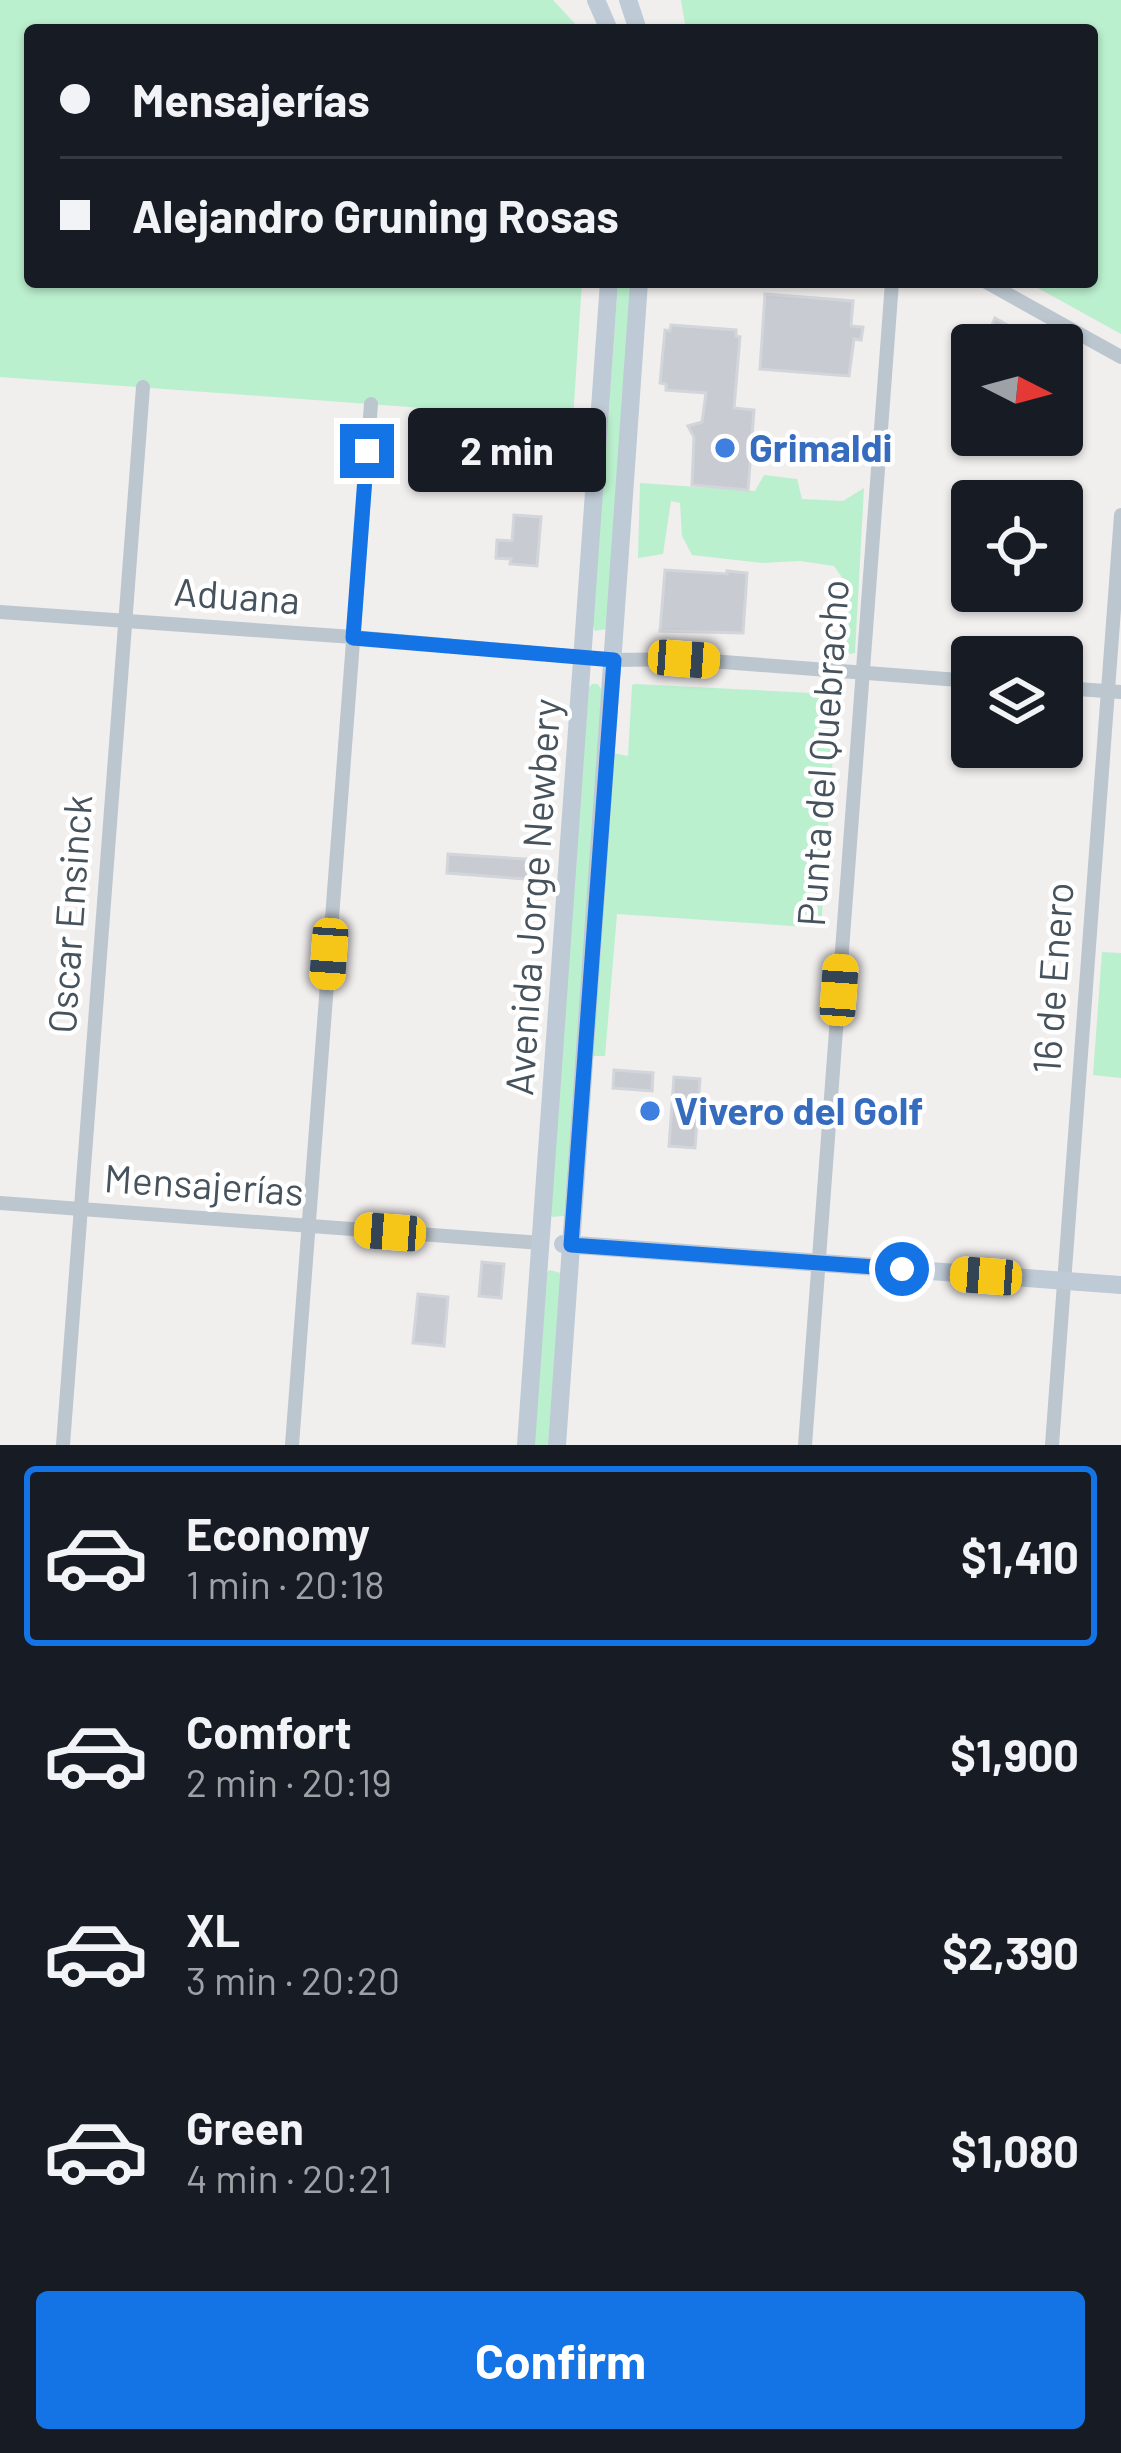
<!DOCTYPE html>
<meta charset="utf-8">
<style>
body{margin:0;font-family:Barlow,sans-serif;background:#242831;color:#f1f3f6;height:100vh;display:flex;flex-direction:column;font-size:45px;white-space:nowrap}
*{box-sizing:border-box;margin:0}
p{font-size:39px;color:#9ea1a6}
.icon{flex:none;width:66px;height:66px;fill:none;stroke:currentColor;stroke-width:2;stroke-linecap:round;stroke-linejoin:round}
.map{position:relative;height:1445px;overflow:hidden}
.panel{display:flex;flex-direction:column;background:#171b24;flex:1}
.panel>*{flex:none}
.banner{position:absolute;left:24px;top:24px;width:1074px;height:264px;border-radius:12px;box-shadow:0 3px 9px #0004;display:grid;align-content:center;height:264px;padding:0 36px;background:#171b24}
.needle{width:78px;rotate:96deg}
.fabs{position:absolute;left:951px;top:324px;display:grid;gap:24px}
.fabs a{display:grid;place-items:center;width:132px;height:132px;border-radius:12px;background:#171b24;box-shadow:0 3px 9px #0004;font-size:60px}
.end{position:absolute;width:54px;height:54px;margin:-27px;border:15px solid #1474e5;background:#fff;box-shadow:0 0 0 6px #fff}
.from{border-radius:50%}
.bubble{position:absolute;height:84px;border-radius:12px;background:#171b24;box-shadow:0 3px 9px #0004;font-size:39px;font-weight:700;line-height:84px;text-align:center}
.car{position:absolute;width:36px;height:72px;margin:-36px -18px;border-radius:15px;box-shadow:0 0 9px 3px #0007;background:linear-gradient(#f5c518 24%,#345 0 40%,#f5c518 0 76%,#345 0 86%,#f5c518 0)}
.banner b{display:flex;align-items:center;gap:42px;height:114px;font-size:45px}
.banner b+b{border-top:3px solid #363941}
.banner i{width:30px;height:30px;background:#f1f3f6}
ul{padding:21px 0 0;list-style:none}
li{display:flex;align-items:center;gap:36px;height:180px;margin:0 24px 18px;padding:0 12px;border:6px solid transparent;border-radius:12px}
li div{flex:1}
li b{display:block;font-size:45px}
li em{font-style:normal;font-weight:700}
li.on{border-color:#1474e5}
li>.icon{width:108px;height:108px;stroke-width:1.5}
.cta{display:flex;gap:24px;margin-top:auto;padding:24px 36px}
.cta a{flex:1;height:138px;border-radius:12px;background:#1474e5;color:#fff;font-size:48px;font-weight:700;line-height:138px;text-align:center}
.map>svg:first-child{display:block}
.green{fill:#bbf0ce}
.building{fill:#c8cbd1;stroke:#d2d5da;stroke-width:3}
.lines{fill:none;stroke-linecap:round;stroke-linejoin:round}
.street{stroke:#bcc6ce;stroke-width:14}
.secondary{stroke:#becad6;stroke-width:18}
.route{stroke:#1474e5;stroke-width:15}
.shop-dot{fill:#3f7fe0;stroke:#fff;stroke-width:4.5}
.labels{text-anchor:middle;stroke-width:9;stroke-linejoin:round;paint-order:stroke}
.shop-label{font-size:39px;font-weight:bold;fill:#366cbe;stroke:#fff;text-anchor:start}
.street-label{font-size:39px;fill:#46525c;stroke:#fff}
</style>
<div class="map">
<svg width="1121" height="1445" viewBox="0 0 1121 1445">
<rect width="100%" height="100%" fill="#f1eeee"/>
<!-- green -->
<path class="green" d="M0,0h553l28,30h-551v252h552l-9,137 -573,-42z
M681,0h440v334l-94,-52h65v-252h-406z
M618,282h14l-26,347 -11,2 -2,-5z
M764,475l33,4 5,20 41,2 21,-13 -9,165 -17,3 5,-77 -9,-13 -34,-5 -38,2 -70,-8 -10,-19 -2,-33 -9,-2 -8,53 -25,4 2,-75 115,8z
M592,684h6l3,5v11l-37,516 -12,1 -2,-5 39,-525z
M635,684l197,10 5,4 -16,230 -204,-14 -12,142h-14l22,-303 15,3 4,-71z
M1102,952l19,1v125l-28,-3z
M549,1270l12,3 -13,172h-14l13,-172z"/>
<!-- building -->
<path class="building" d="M765,294l88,7 -2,25 12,1 -2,13 -7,-1 -5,37 -89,-7z
M995,318l14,8 -7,12 3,7h-21z
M671,325l65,5v6l4,1 -6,71 20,2 -6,80 -56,-5 2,-48 -6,-11 14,-4 4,-29 -40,-3v-6l-6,-1 5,-53 5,1z
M514,515l27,2 -4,49 -27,-2 1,-5 -15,-1 1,-18 15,1z
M665,570l62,4v-3l20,2 -4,60 -83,-2z
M448,854l92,6 -1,20 -92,-7z
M614,1070l39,3 -1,18 -39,-3z
M674,1077l26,2 -5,69 -26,-2z
M482,1262l22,2 -3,34 -22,-2z
M418,1294l30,3 -4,49 -31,-3z"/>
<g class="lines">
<!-- street -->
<path class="street" d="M986,282l135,75
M0,612l353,25 261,23 70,-1 288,22
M1062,688l59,4
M0,1203l541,40
M63,1445l80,-1058
M292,1445l79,-1041
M805,1445l87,-1163
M1052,1445l69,-930"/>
<!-- secondary -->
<path class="secondary" d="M596,0l13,30
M628,0l10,30
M563,1244l558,41
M526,1445l83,-1163
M557,1445l82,-1163"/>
</g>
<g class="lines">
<!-- route -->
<path class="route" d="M367,451l-14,187 261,22 -43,585 331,24"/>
</g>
<!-- markers -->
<g class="shop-dot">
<circle cx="725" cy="448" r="12"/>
<circle cx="650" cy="1111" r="12"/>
</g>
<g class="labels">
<!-- shop labels -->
<g class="shop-label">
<text x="749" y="462">Grimaldi</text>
<text x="674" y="1125">Vivero del Golf</text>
</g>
<!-- street labels -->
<g class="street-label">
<text transform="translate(237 596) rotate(4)" y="14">Aduana</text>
<text transform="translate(823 753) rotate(-86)" y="14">Punta del Quebracho</text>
<text transform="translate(533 897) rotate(-86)" y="14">Avenida Jorge Newbery</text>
<text transform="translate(70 914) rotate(-86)" y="14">Oscar Ensinck</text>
<text transform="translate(1053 978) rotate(-86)" y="14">16 de Enero</text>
<text transform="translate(204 1185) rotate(4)" y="14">Mensajerías</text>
</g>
</g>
</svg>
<div class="fabs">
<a><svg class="needle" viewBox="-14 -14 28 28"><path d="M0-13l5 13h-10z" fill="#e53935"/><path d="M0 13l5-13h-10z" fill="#9ea1a6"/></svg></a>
<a><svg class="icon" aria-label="locate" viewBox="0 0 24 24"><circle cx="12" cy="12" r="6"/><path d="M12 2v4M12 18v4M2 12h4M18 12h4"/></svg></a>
<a><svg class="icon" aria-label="layers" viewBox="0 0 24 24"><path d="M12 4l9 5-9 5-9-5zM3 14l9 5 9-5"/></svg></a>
</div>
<i class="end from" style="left:902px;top:1269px"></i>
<i class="end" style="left:367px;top:451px"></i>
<div class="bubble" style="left:408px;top:408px;width:198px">2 min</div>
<i class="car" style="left:684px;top:659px;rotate:94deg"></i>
<i class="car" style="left:329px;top:954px;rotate:184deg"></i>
<i class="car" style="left:839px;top:990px;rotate:4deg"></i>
<i class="car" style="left:390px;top:1232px;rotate:274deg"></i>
<i class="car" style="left:986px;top:1276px;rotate:274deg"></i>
<div class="banner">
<b><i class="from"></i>Mensajerías</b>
<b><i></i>Alejandro Gruning Rosas</b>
</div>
</div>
<section class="panel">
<ul>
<li class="on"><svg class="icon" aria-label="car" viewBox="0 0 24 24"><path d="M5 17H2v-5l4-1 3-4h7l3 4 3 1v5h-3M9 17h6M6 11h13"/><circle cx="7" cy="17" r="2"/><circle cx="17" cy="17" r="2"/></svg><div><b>Economy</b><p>1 min · 20:18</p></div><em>$1,410</em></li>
<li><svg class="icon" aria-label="car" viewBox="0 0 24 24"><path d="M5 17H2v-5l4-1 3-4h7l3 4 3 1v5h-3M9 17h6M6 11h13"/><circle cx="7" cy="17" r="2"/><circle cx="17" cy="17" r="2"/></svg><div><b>Comfort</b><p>2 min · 20:19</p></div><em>$1,900</em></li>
<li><svg class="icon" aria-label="car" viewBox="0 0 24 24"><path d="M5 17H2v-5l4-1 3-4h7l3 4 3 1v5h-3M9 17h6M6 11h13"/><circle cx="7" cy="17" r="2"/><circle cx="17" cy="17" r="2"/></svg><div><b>XL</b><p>3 min · 20:20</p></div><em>$2,390</em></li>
<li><svg class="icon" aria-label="car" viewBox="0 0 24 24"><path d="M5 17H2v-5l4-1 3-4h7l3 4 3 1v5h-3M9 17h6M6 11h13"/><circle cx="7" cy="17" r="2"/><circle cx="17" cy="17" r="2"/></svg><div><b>Green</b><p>4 min · 20:21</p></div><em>$1,080</em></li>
</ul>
<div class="cta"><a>Confirm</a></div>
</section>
